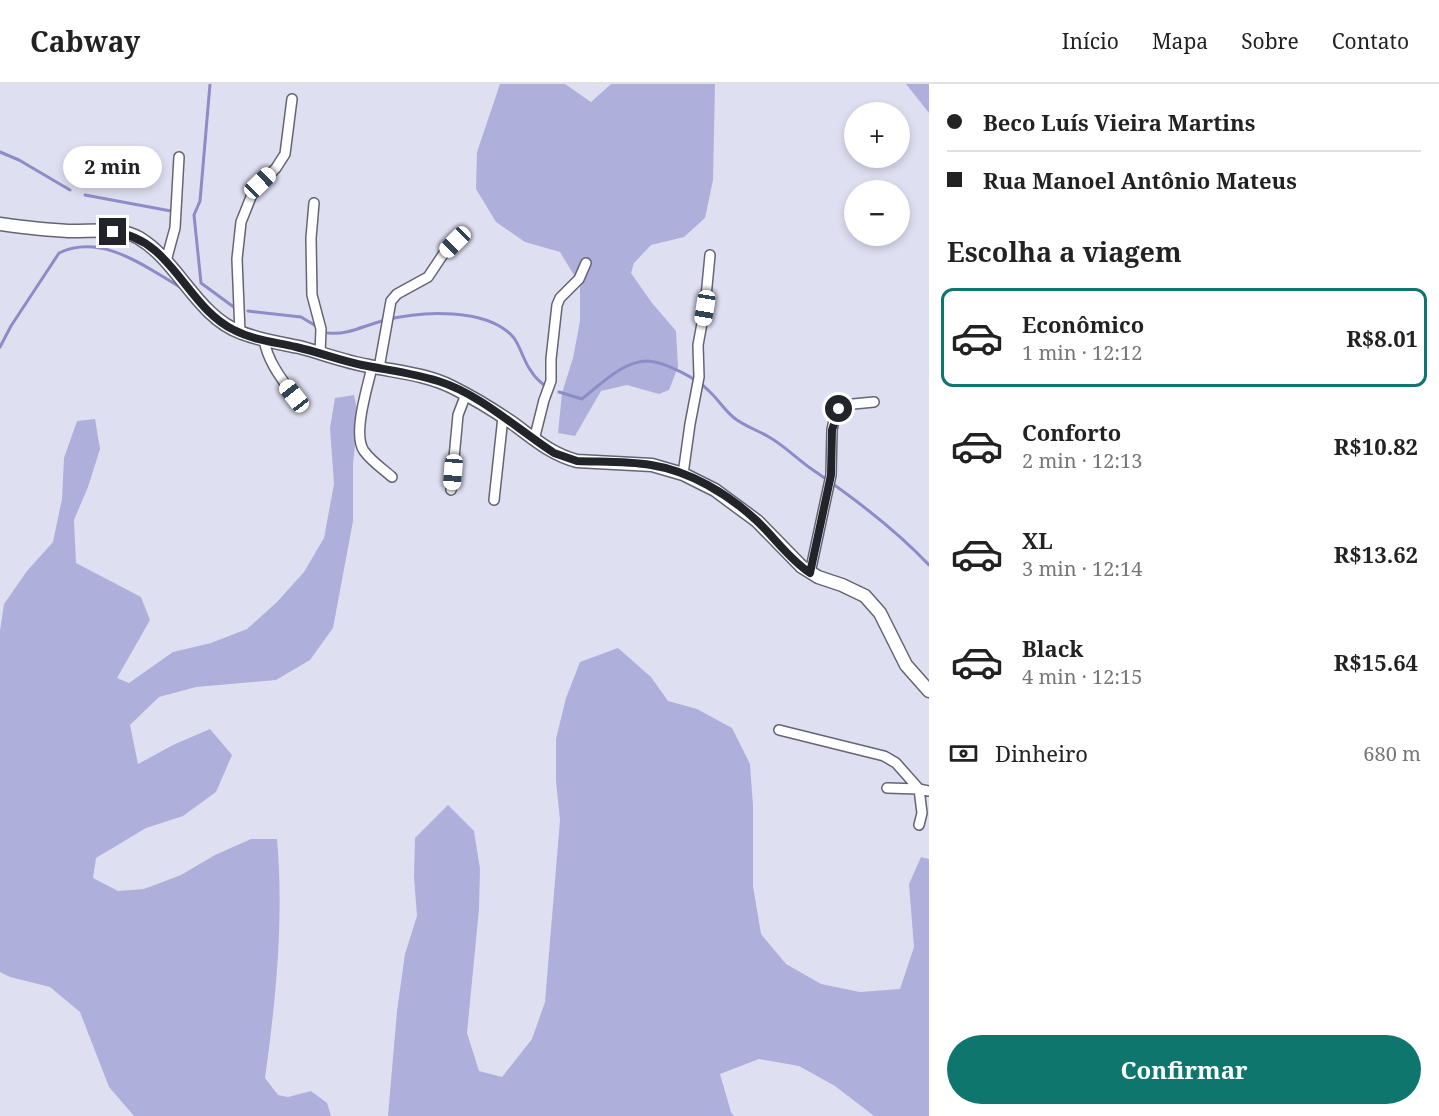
<!DOCTYPE html>
<html lang="pt">
<meta charset="utf-8">
<style>
body{margin:0;font-family:"Noto Serif",serif;background:#f2f2f2;color:#222;height:100vh;display:flex;flex-direction:column;font-size:22px;white-space:nowrap}
*{box-sizing:border-box;margin:0}
p{font-size:20px;color:#767676}
.icon{flex:none;width:33px;height:33px;fill:none;stroke:currentColor;stroke-width:2;stroke-linecap:round;stroke-linejoin:round}
.map{position:relative;flex:1;overflow:hidden}
.drawer{display:flex;flex-direction:column;background:#fff;width:510px}
.drawer>*{flex:none}
.top-card{display:grid;align-content:center;height:132px;padding:0 18px;background:#fff}
.buttons{position:absolute;left:844px;top:18px;display:grid;gap:12px}
.buttons a{display:grid;place-items:center;width:66px;height:66px;border-radius:50%;background:#fff;box-shadow:0 3px 9px #0003;font-size:30px}
.end{position:absolute;width:27px;height:27px;margin:-14px;border:8px solid #23232a;background:#fff;box-shadow:0 0 0 3px #fff}
.from{border-radius:50%}
.bubble{position:absolute;height:42px;border-radius:21px;background:#fff;box-shadow:0 3px 9px #0003;font-size:20px;font-weight:700;line-height:42px;text-align:center}
.car{position:absolute;width:18px;height:36px;margin:-18px -9px;border-radius:8px;box-shadow:0 0 4px 2px #0007;background:linear-gradient(#fff 24%,#345 0 40%,#fff 0 76%,#345 0 86%,#fff 0)}
.top-card b{display:flex;align-items:center;gap:21px;height:57px;font-size:22px}
.top-card b+b{border-top:2px solid #e0e0e0}
.top-card i{width:15px;height:15px;background:#222}
ul{padding:0;list-style:none}
li{display:flex;align-items:center;gap:18px;height:99px;margin:0 12px 9px;padding:0 6px;border:3px solid transparent;border-radius:12px}
li div{flex:1}
li b{display:block;font-size:22px}
li em{font-style:normal;font-weight:700}
li.current{border-color:#0f766e}
li>.icon{width:54px;height:54px;stroke-width:1.5}
h2{padding:0 18px;font-size:27px;line-height:72px}
.pay{display:flex;align-items:center;gap:15px;height:66px;padding:0 18px;font-size:22px}
.pay p{margin-inline-start:auto}
.primary-button{display:flex;gap:12px;margin-top:auto;padding:12px 18px}
.primary-button a{flex:1;height:69px;border-radius:36px;background:#0f766e;color:#fff;font-size:24px;font-weight:700;line-height:69px;text-align:center}
header{display:flex;align-items:center;gap:36px;box-sizing:border-box;height:84px;padding:0 30px;background:#fff;border-bottom:2px solid #e0e0e0}
header strong{font-size:28px}
nav{display:flex;gap:33px;margin-inline-start:auto;font-size:21px}
main{display:flex;flex:1;min-height:0}
.map>svg:first-child{display:block}
.green{fill:#afafdb}
.lines{fill:none;stroke-linecap:round;stroke-linejoin:round}
.stream{stroke:#8e8cc6;stroke-width:3}
.minor-casing{stroke:#646475;stroke-width:12}
.tertiary-casing{stroke:#646475;stroke-width:15}
.minor{stroke:#fff;stroke-width:9}
.tertiary{stroke:#fff;stroke-width:12}
.route{stroke:#23232a;stroke-width:8}
</style>
<header>
<strong>Cabway</strong>
<nav><a>Início</a><a>Mapa</a><a>Sobre</a><a>Contato</a></nav>
</header>
<main>
<div class="map">
<svg width="929" height="1032" viewBox="0 0 929 1032">
<rect width="100%" height="100%" fill="#dfdff2"/>
<!-- green -->
<path class="green" d="M500,0h65l26,18 20,-18h104l-2,96 -8,38 -21,19 -33,8 -17,18 -3,10 21,30 24,28 2,36 -9,23 -10,4 -32,-9 -26,6 -26,45 -17,-3 4,-40 11,-35 7,-37v-36l-20,-33 -35,-10 -29,-20 -20,-33 1,-37z
M906,0h23v29z
M354,311l4,20 -5,49v57l-20,107 -23,32 -34,20 -80,7 -37,10 -29,28 8,39 35,-19 37,-16 22,26 -16,37 -33,24 -37,12 -50,30 -3,20 25,13 26,-2 37,-14 34,-20 36,-16h26c7,79 -1,161 -12,239l13,17 10,2 23,-6 16,12 4,13h-197l-25,-29 -29,-75 -30,-25 -40,-10 -10,-5v-341l4,-27 23,-33 26,-29 9,-43 2,-41 13,-37 18,-2 5,30 -12,38 -14,33 2,43 65,34 9,23 -33,58 12,5 44,-31 38,-9 36,-14 30,-27 27,-30 20,-34 10,-54 -4,-56 5,-30z
M618,564l33,29 17,24 29,8 35,19 18,36 3,42v80l8,48 25,30 35,20 39,8 40,-3 14,-42 -5,-63 12,-27 8,2v257h-55l-39,-30 -36,-20 -40,-7 -39,15 11,38 3,4h-346l9,-105 8,-57 12,-38 -3,-39 1,-39 33,-33 26,26 6,38 -1,40 -12,124 12,38 23,6 30,-38 13,-37 15,-182 -4,-39v-42l10,-41 14,-36z"/>
<g class="lines">
<!-- stream -->
<path class="stream" d="M210,0l-10,117 -6,14 7,68 34,25
M0,68l19,8 51,30
M85,111l86,16
M248,227l53,6 15,9
M328,249c22,2 36,-8 58,-13 35,-9 102,-13 128,18 7,10 10,24 17,33 3,5 8,10 13,14
M0,263l11,-21 48,-73c43,-20 85,13 121,34
M559,308l23,7c19,-15 41,-38 66,-38 17,1 50,18 61,30 10,9 17,22 28,29 10,7 22,11 32,17 16,9 29,23 44,33 41,28 81,58 116,95"/>
<defs>
<path id="minor" d="M314,119l-3,35 1,57 9,34 -1,24
M166,177l9,-33 4,-71
M240,249l-3,-74 4,-37 12,-30 23,-24 9,-14 7,-55
M264,256c4,22 17,38 30,56
M372,283c-4,19 -20,67 -8,84 7,10 19,18 28,26
M379,284l12,-67 6,-7 31,-17 16,-24 11,-11
M534,356l10,-40 7,-19v-22l6,-54 3,-7 19,-19 7,-16
M683,390l7,-50 9,-47 -1,-32 7,-38 5,-52
M451,406l7,-75 8,-21
M494,416l9,-83
M810,489l21,-98 1,-45 2,-10 5,-11 4,-4 31,-3
M779,646l105,26 12,7 23,26 10,2
M887,704l32,1 3,24 -3,12"/>
<path id="tertiary" d="M0,140c22,3 45,6 68,7 22,1 51,-5 71,7 40,24 58,79 103,95 18,7 38,10 57,14 23,6 46,15 70,19 28,6 57,8 83,21 20,10 40,22 59,35 21,15 39,32 66,39l75,4 31,9 32,16 42,31 45,46 16,10 24,8 23,11 15,17 26,52 23,26"/>
</defs>
<!-- minor casing -->
<use href="#minor" class="minor-casing"/>
<!-- tertiary casing -->
<use href="#tertiary" class="tertiary-casing"/>
<!-- minor -->
<use href="#minor" class="minor"/>
<!-- tertiary -->
<use href="#tertiary" class="tertiary"/>
</g>
<g class="lines">
<!-- route -->
<path class="route" d="M113,148c59,6 73,75 121,98 19,10 41,12 62,17 22,5 43,13 66,18 25,5 51,8 76,16 42,13 79,48 116,72l23,8c24,1 50,0 74,4 39,6 77,29 106,56 18,17 32,38 53,52l21,-98 1,-45 7,-21"/>
</g>
</svg>
<div class="buttons">
<a>+</a>
<a>−</a>
</div>
<i class="end from" style="left:839px;top:325px"></i>
<i class="end" style="left:113px;top:148px"></i>
<div class="bubble" style="left:63px;top:62px;width:99px">2 min</div>
<i class="car" style="left:260px;top:99px;rotate:46deg"></i>
<i class="car" style="left:455px;top:158px;rotate:225deg"></i>
<i class="car" style="left:705px;top:224px;rotate:189deg"></i>
<i class="car" style="left:294px;top:312px;rotate:322deg"></i>
<i class="car" style="left:453px;top:388px;rotate:185deg"></i>
</div>
<section class="drawer">
<div class="top-card">
<b><i class="from"></i>Beco Luís Vieira Martins</b>
<b><i></i>Rua Manoel Antônio Mateus</b>
</div>
<h2>Escolha a viagem</h2>
<ul>
<li class="current"><svg class="icon" aria-label="car" viewBox="0 0 24 24"><path d="M5 17H2v-5l4-1 3-4h7l3 4 3 1v5h-3M9 17h6M6 11h13"/><circle cx="7" cy="17" r="2"/><circle cx="17" cy="17" r="2"/></svg><div><b>Econômico</b><p>1 min · 12:12</p></div><em>R$8.01</em></li>
<li><svg class="icon" aria-label="car" viewBox="0 0 24 24"><path d="M5 17H2v-5l4-1 3-4h7l3 4 3 1v5h-3M9 17h6M6 11h13"/><circle cx="7" cy="17" r="2"/><circle cx="17" cy="17" r="2"/></svg><div><b>Conforto</b><p>2 min · 12:13</p></div><em>R$10.82</em></li>
<li><svg class="icon" aria-label="car" viewBox="0 0 24 24"><path d="M5 17H2v-5l4-1 3-4h7l3 4 3 1v5h-3M9 17h6M6 11h13"/><circle cx="7" cy="17" r="2"/><circle cx="17" cy="17" r="2"/></svg><div><b>XL</b><p>3 min · 12:14</p></div><em>R$13.62</em></li>
<li><svg class="icon" aria-label="car" viewBox="0 0 24 24"><path d="M5 17H2v-5l4-1 3-4h7l3 4 3 1v5h-3M9 17h6M6 11h13"/><circle cx="7" cy="17" r="2"/><circle cx="17" cy="17" r="2"/></svg><div><b>Black</b><p>4 min · 12:15</p></div><em>R$15.64</em></li>
</ul>
<div class="pay"><svg class="icon" aria-label="cash" viewBox="0 0 24 24"><path d="M3 7h18v10H3z"/><circle cx="12" cy="12" r="2"/></svg>Dinheiro<p>680 m</p></div>
<div class="primary-button"><a>Confirmar</a></div>
</section>
</main>
